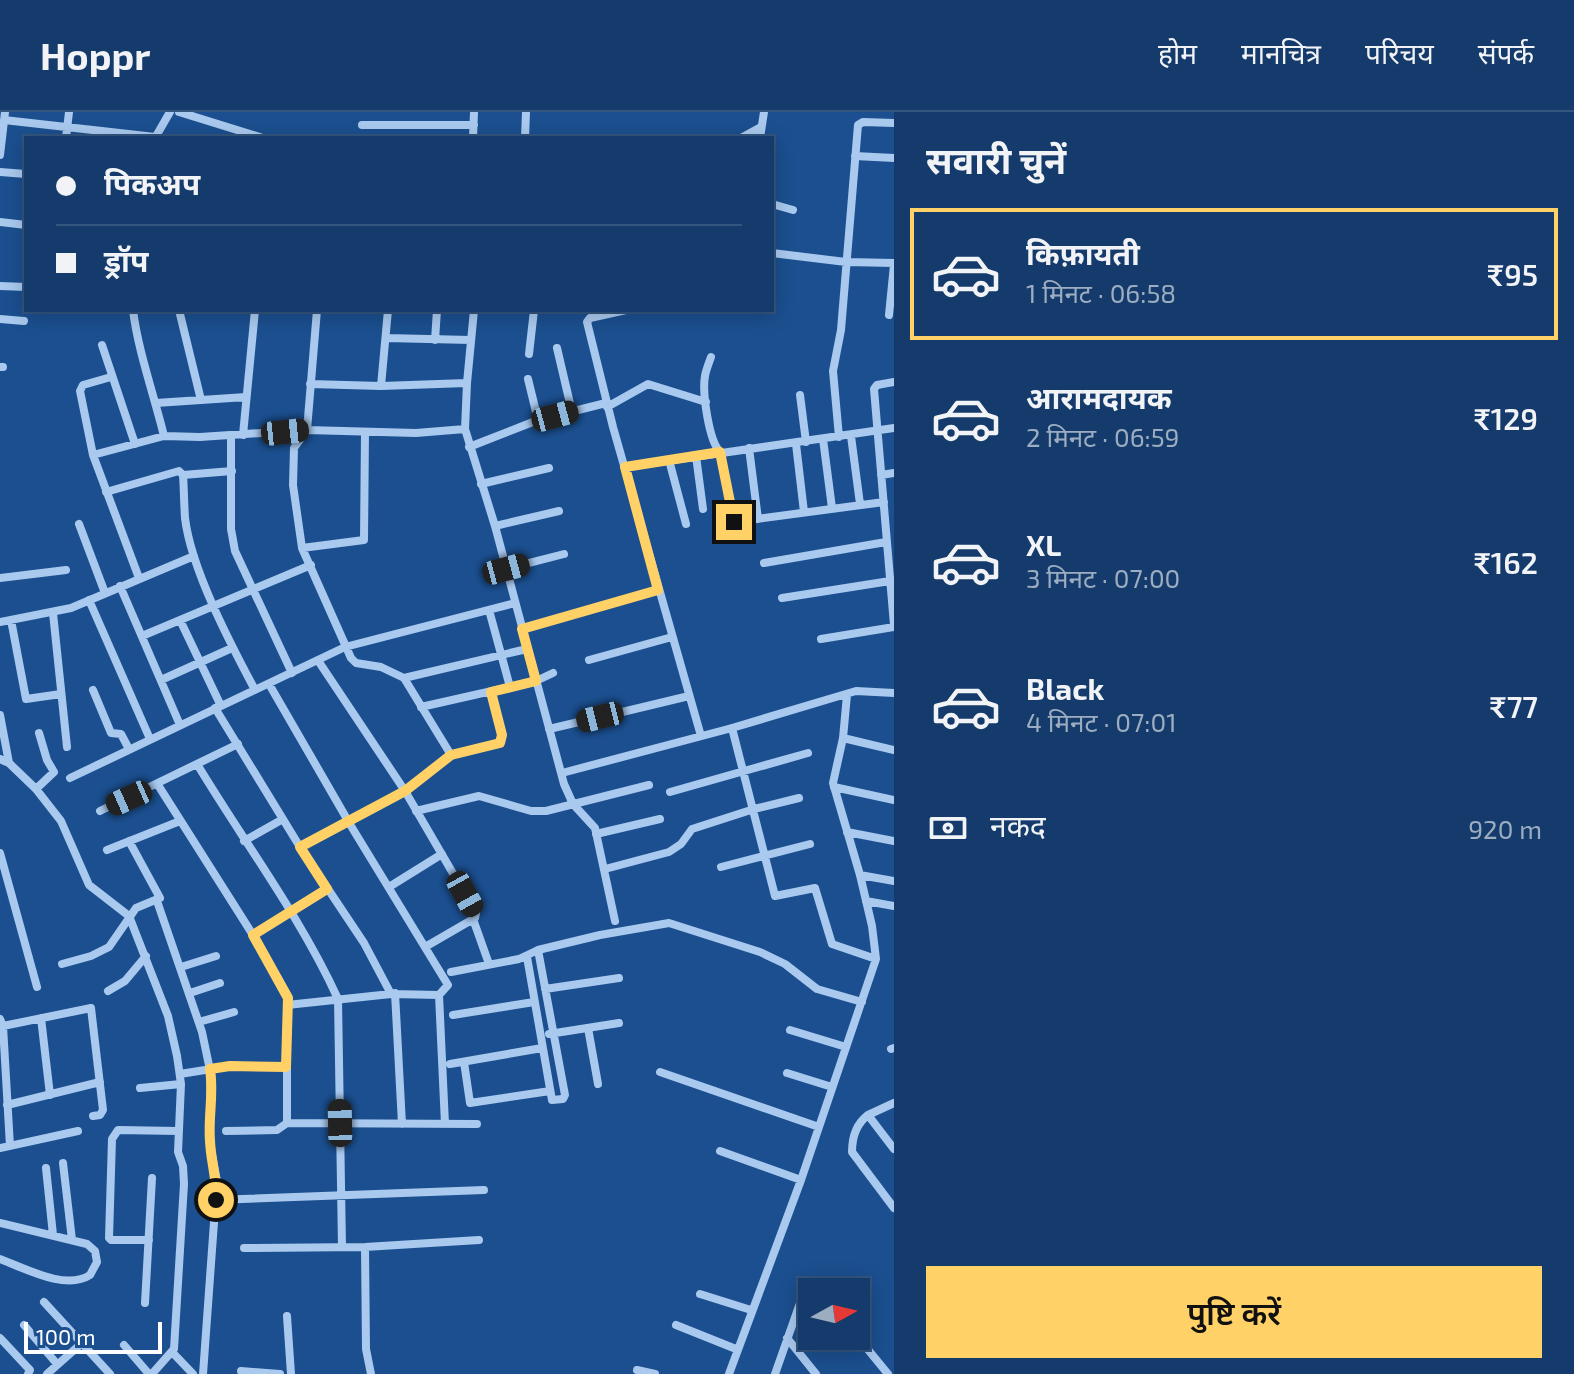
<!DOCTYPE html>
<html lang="hi">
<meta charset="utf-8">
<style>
body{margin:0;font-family:"Exo 2","Noto Sans Devanagari",sans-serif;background:#214673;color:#f1f3f6;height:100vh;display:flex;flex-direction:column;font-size:30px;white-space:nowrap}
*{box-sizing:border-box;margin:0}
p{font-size:26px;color:#9dadc1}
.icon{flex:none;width:44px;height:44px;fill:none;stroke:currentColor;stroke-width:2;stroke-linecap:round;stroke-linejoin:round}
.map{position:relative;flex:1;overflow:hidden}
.drawer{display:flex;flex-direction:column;background:#143b6b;width:680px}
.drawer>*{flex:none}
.guide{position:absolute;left:24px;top:24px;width:750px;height:176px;border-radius:0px;box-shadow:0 4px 20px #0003,0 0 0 2px #33557e;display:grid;align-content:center;height:176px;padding:0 32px;background:#143b6b}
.needle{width:52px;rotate:82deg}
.tools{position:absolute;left:798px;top:1166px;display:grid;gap:16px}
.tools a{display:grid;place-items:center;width:72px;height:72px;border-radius:0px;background:#143b6b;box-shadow:0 4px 20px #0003,0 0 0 2px #33557e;font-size:40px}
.scale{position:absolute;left:24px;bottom:20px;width:138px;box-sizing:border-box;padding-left:8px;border:4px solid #fff;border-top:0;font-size:22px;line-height:28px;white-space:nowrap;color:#fff;-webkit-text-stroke:6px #1b4f8f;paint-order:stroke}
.end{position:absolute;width:36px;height:36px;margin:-18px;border:10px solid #ffd166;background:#111;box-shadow:0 0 0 4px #111}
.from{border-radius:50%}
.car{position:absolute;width:24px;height:48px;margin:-24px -12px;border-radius:10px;box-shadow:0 0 6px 2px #0007;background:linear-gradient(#222 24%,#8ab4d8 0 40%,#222 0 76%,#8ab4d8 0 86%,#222 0)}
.guide b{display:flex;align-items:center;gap:28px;height:76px;font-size:30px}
.guide b+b{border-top:2px solid #33557e}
.guide i{width:20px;height:20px;background:#f1f3f6}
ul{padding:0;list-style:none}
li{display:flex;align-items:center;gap:24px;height:132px;margin:0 16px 12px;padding:0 16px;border:4px solid transparent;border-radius:0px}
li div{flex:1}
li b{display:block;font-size:30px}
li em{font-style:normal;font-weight:600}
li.active{border-color:#ffd166}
li>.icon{width:72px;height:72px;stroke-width:1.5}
h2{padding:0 32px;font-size:36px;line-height:96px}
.pay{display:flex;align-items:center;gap:20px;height:88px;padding:0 32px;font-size:30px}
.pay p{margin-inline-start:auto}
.button{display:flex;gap:16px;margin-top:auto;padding:16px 32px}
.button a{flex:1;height:92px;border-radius:0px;background:#ffd166;color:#111;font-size:32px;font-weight:600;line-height:92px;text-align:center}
header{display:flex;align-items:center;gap:48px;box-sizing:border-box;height:112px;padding:0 40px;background:#143b6b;border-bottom:2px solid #33557e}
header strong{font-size:38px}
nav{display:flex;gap:44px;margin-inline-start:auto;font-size:28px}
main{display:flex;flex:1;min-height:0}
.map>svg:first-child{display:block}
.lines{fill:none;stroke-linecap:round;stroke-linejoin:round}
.street{stroke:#a9c9ee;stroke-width:8}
.route{stroke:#ffd166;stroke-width:10}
</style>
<header>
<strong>Hoppr</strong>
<nav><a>होम</a><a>मानचित्र</a><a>परिचय</a><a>संपर्क</a></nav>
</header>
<main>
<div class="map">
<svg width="894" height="1262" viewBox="0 0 894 1262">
<rect width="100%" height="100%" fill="#1b4f8f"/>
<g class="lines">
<!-- street -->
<path class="street" d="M179,0l84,26
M4,8l151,17
M362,13h112
M66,26l3,-26
M155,26l15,-26
M473,26l1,-26
M525,26l1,-26
M741,26l20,-11
M760,26l4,-26
M0,43l5,-43
M855,44l39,2
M0,60l26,2
M772,92l21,6
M0,110l26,3
M772,141l74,9 48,1
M0,174l26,1
M133,198c5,41 21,85 31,126
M179,198l22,90
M317,198l-10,120 -13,18 -1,37 9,63 49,110 5,5 25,4 23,11 123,-29
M474,198l-7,73 -2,46 30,97 69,258 9,20 22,24 20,93
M626,198l-36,8 -3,4 26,105 88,309
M889,203l5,-50
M0,207l24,2
M386,226l85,2
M435,228l2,-30
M102,233l33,99
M557,236l15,64
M529,242l5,-44
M711,245c-2,6 -5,13 -6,19 -3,17 4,65 15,76l14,70 150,-20
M0,255h3
M111,265l-28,8 -3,6 13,64 46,123
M528,267l10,41
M894,270l-17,3 -3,4 20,236
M310,272l71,2 86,-3
M381,274l7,-76
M800,283l6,47
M156,291l90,-6
M607,295l41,-23 58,18
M243,323l12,-125
M231,324v93l4,22 57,122
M851,324l9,68
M839,325l-6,-66 8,-41 17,-205 5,-3 31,1
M823,327l9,69
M796,332l8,68
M469,335l69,-27 68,-17
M749,336l9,71
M93,343l71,-19 36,1 107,-7 109,3 49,-4
M696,344l7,53
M669,348l17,64
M625,355l269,-39
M183,363c1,14 1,29 2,43 6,51 46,127 70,172
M881,363l13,-2
M481,372l68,-16
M106,380l73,-21 4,4 49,-4
M79,412l26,69
M495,414l64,-15
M302,436l62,-8 1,-108
M764,451l122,-21
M506,457l58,-15
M0,466l66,-8
M120,474l60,139
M782,486l108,-17
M89,488l61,139
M489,498l21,77
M53,501l14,134
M11,508l15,79 35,-5
M180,508l41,86
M0,510l71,-14 123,-52
M522,517l136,-39
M142,524l169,-71
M821,527l73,-12
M589,548l83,-23
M319,550l86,129 71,122 -1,5 -50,29
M404,566l47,77
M161,568l71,-32
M269,572l82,142 97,159 -9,10 -48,-1 -104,11
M93,578l18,43 10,1 8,15
M421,595l115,-26 17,-8
M215,596l85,139 64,96 27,51
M614,602l75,-18
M0,603l9,48
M732,616l43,168 40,-8 17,56 44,15
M549,617l51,-12
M843,626l51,12
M0,647l9,4 27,26 25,32 28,64 40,31 39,100 9,40 4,28 -3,68 5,14 1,18 -10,165 -22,25
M197,652c47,78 103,152 141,235l4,248
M562,661l170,-45 124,-37 38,2
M70,666l275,-131 170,-44
M158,673l95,150 34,60v128l190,1
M834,675l60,13
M36,677l18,-17 -7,-12 -8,-27
M670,680l138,-39
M100,699l138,-67
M416,699l63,-15 52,15h15l103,-26
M847,720l47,9
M596,722l64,-15
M244,729l39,-22
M300,735l105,-56 46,-36 49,-12 2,-8 -11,-43
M107,738l73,-29
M0,741l37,134
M721,755l89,-23
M605,757l64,-17 12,-8 11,-15 62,-20 45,-11
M860,763l34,6
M389,775l53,-33
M157,789l45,131 9,43 -2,64 8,42 -14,193
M866,789l28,5
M473,807l16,45
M253,823l74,-46
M527,845l25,143 11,-1 2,-4 -27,-145
M62,852l29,-8 18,-9 27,-39 24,-10 -31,-57
M181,855l35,-11
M451,860l68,-13 19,-9 62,-15 69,-12 91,29 25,12 32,25 45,13
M545,877l74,-11
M108,879l17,-10 21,-25
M190,881l30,-10
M395,881l7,131
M439,883l6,129
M453,903l81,-13
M41,906l9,77
M0,907l3,7 7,120
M199,910l35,-10
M3,914l88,-18 12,102 -3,5 -7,1
M588,916l10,56
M790,918l56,17
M549,922l70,-11
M891,937l3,-1
M464,950l6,41 80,-12
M450,952l92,-16
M660,960l159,55
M787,961l45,14
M180,962l50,-8 56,1
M140,976l41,-4
M7,993l93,-23
M868,1003l26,-12
M226,1019l51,-1 10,-7
M0,1036l78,-17
M894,1037l-26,-34c-12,9 -16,22 -16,37l42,56
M720,1039l81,29
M63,1051l9,77
M46,1056l7,67
M216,1088l268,-10
M0,1111l87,21 8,7 2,11 -7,13c-24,16 -66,-7 -90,-16
M149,1128h-38l-2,-2 3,-99 6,-9 60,1
M365,1135l1,102 5,25
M244,1136l121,-1 114,-7
M700,1182l51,16
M44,1190l66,72
M145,1191l7,-125
M287,1204l4,58
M24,1213l33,39
M676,1213l60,24
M856,1223l32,39
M0,1226l30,32 -2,4
M787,1226l29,36
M124,1233l25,29
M172,1240l21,22
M637,1258l18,4
M241,1259l39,3
M47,1262l35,-31
M729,1262l72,-194 75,-221 -4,-33 -12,-51 -27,-92 10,-45 4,-43
M775,1262l30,-85 7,-3 8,6"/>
</g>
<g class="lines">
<!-- route -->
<path class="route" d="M216,1088c1,-23 -5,-37 -6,-59 -2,-24 4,-47 0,-72l20,-3 56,1 2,-69 -35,-63 74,-46 -27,-42 105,-56 46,-36 49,-12 2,-8 -11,-43 45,-11 -14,-52 136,-39 -33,-123 95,-15 14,70"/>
</g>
</svg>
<div class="tools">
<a><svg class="needle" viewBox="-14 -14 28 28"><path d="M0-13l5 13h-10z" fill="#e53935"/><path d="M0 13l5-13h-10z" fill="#9dadc1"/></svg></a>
</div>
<div class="scale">100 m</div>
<i class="end from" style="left:216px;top:1088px"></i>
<i class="end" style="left:734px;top:410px"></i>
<i class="car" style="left:555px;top:304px;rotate:75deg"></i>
<i class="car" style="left:285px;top:320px;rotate:84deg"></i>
<i class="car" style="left:506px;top:457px;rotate:75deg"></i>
<i class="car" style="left:600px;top:605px;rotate:256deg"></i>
<i class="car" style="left:129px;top:686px;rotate:246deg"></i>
<i class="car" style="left:465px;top:782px;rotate:151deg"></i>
<i class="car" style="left:340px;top:1011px;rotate:359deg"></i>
<div class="guide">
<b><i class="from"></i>पिकअप</b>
<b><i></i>ड्रॉप</b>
</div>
</div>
<section class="drawer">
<h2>सवारी चुनें</h2>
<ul>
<li class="active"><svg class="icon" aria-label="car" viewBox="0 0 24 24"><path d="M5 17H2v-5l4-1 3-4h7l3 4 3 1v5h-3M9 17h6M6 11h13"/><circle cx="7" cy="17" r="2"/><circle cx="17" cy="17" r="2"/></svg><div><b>किफ़ायती</b><p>1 मिनट · 06:58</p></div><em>₹95</em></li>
<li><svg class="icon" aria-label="car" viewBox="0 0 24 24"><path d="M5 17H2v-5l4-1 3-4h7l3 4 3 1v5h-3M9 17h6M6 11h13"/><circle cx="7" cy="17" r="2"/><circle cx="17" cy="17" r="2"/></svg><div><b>आरामदायक</b><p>2 मिनट · 06:59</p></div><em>₹129</em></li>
<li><svg class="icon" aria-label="car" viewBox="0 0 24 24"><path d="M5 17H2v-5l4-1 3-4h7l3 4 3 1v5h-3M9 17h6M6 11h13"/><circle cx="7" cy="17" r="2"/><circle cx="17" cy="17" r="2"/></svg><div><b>XL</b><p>3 मिनट · 07:00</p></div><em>₹162</em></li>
<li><svg class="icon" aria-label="car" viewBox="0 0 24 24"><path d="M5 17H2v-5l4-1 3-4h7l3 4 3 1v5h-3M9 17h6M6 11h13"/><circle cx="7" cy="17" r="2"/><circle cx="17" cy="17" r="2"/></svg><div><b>Black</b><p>4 मिनट · 07:01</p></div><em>₹77</em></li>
</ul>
<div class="pay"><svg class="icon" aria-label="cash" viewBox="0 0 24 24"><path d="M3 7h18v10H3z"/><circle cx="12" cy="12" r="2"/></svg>नकद<p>920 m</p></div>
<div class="button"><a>पुष्टि करें</a></div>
</section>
</main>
